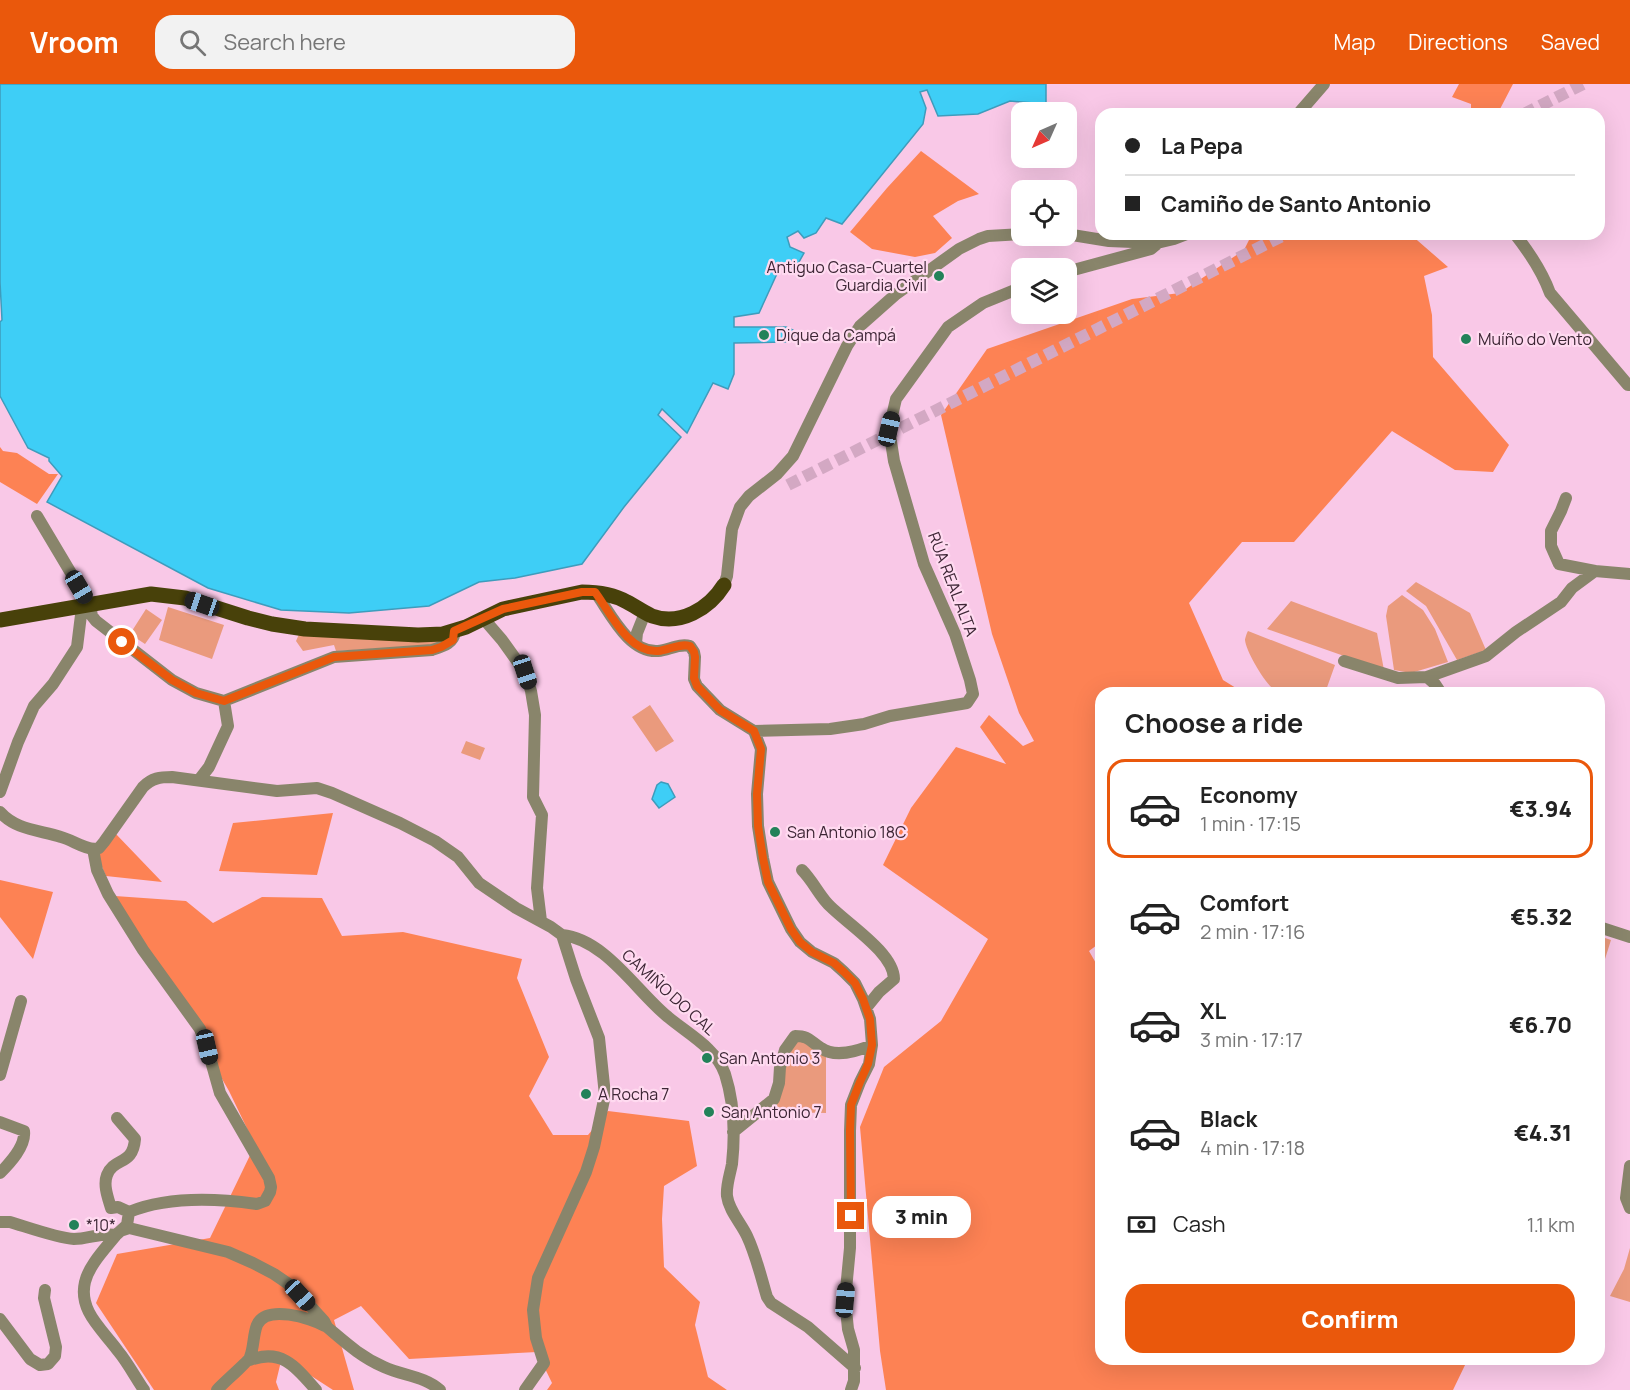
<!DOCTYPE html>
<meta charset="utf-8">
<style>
body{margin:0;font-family:Manrope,sans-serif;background:#f2f2f2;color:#222;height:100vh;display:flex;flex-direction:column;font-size:22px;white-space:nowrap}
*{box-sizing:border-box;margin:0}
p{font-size:20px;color:#767676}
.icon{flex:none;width:33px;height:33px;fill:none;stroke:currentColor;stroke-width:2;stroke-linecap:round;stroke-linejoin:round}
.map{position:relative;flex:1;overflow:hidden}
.side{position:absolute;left:1095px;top:603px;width:510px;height:678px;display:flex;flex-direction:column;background:#fff;border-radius:18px;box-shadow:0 6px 24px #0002}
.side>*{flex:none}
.hud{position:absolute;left:1095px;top:24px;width:510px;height:132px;border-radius:18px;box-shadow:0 6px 24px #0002;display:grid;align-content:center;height:132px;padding:0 30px;background:#fff}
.needle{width:39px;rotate:225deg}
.tools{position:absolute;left:1011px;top:18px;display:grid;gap:12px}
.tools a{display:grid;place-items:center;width:66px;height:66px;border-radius:12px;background:#fff;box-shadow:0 6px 24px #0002;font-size:30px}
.end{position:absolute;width:27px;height:27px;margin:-14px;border:8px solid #ea580c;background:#fff;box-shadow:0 0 0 3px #fff}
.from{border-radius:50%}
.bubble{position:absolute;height:42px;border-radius:18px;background:#fff;box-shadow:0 6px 24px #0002;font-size:20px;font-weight:800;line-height:42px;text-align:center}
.car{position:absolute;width:18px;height:36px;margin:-18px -9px;border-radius:8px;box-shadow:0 0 4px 2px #0007;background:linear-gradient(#222 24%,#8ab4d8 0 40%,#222 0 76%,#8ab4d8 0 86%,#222 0)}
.hud b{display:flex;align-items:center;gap:21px;height:57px;font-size:22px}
.hud b+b{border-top:2px solid #e0e0e0}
.hud i{width:15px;height:15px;background:#222}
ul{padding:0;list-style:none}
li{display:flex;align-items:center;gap:18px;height:99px;margin:0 12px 9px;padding:0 18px;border:3px solid transparent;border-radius:18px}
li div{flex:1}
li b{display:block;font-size:22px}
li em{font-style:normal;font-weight:800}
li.selected{border-color:#ea580c}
li>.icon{width:54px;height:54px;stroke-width:1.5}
h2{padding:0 30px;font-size:27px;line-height:72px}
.pay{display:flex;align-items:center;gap:15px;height:66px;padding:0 30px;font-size:22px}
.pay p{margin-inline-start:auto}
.action{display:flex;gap:12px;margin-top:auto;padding:12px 30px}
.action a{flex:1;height:69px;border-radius:18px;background:#ea580c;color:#fff;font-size:24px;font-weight:800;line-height:69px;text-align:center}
header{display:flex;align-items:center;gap:36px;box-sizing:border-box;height:84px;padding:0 30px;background:#ea580c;color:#fff}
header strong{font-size:28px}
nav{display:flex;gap:33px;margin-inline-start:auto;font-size:21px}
.search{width:420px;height:54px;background:#f2f2f2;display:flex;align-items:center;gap:15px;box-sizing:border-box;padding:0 21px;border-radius:18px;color:#767676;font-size:22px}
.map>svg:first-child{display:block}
.green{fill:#ea9a7d}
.forest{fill:#fd8254}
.water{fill:#3ecef6;stroke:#3e9cbc;stroke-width:1.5}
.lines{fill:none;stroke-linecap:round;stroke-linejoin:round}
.minor-tunnel{stroke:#d3a8c3;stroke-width:12;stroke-dasharray:12 6;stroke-linecap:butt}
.minor{stroke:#89856b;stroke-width:12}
.major{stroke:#48410a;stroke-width:15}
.route{stroke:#ea580c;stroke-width:8}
.poi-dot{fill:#238259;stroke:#ffdaf0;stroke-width:2}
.labels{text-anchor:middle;stroke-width:4.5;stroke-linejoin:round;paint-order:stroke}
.poi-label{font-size:16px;fill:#3d2635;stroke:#ffdaf0;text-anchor:start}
.street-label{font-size:16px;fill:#3d2635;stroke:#ffdaf0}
</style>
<header>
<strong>Vroom</strong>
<div class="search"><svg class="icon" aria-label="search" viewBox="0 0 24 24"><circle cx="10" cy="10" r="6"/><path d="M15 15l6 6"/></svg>Search here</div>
<nav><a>Map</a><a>Directions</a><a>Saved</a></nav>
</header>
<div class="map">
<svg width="1630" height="1306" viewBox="0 0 1630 1306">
<rect width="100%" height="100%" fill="#f9c8e7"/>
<!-- green -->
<path class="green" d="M1416,498l54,31 16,37 -29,10 -31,-54 -20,-15z
M1402,511l21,15 12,19 13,33 -37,11 -17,-3 -8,-54 2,-10z
M1291,517l86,32 7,37 -117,-41z
M168,523l56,18 -12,34 -53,-19z
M146,525l16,11 -17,24 -15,-10z
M1248,547l87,34 -10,28c-11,0 -39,2 -48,-1 -10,-5 -31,-40 -32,-52 0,-1 2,-8 3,-9z
M300,548l146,5 -7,8 -103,6 -2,-6 -31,6 -7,-10z
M650,621l24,36 -18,11 -24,-35z
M466,657l19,7 -5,12 -19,-7z
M1599,852l12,4 -12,38z
M802,955l24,16v58l-48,-1 -2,-15 15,-51z
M1630,1164v54l-20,-6 14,-27z"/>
<!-- forest -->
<path class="forest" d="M1459,0h54l-13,25 -5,5h-24v-10l-19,-7z
M921,67l58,43 -21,7 -25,15 19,22 -17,15 -20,4 -43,-8 -22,-17 37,-44z
M1252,150h158l38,33 -24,9 8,39 1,42 76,88 -16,27 -38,-2 -63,-39 -98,111h-52l-53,61 34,77 21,13h-143v249l-12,9 12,21v387h362l3,4 -13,27h-567l-6,-39 -20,-224 24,-60 57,-46 47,-82 -105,-74 28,-57 45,-61 50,17 -26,-37 9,-12 34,31 11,-5 -15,-28 -27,-79 -51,-219 46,-66 145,-50 48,-6 64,-43z
M0,363l3,4 14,2 32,21h9l-21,30 -37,-22z
M333,729l-16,62 -98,-4 14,-48z
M115,749l47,49 -56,-6 -10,-23z
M0,796l53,12 -20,67 -33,-42z
M115,812l71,5 27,22 49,-26 60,1 20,38 61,-4 119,27 -5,19 32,79 -20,39 24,39h35l20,-24 81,10 8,45 -33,20 -2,33 2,48 36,35 -5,23 13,52 19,13h-180l5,-7 -15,-31 -128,7 -48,-53 -27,14 20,70h-21l-51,-33 -6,25 3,8h-125l-58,-87 21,-49 93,-16 45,-93 -26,-54 -58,-101z"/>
<!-- water -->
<path class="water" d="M0,0h1046v20l-36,-3 -32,13 -40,2 -11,-26 -7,2 6,16 -3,16 -81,100 -16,-6 -10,15 -12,5 -6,-7 -11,6 3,10 14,6 -10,18 -13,-6 -22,48 -25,4v10h52l7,3 2,5 -4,5 -6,2 -51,1v31l-6,15 -15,-6 -26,50 -25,-24 -4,6 23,22 -57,70 -42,57 -67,14 -36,4 -50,24 -80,7 -68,-3 -73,-22 -161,-86 15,-26 -13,-15v-3l-21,-10 -28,-52v-74l2,-2 -2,-38z
M661,698l7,2 7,13 -16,11 -7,-9 5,-14z"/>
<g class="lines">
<!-- minor-tunnel -->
<path class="minor-tunnel" d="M1524,30l59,-30
M788,401l498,-251"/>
<!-- minor -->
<path class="minor" d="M1298,30l26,-30
M1066,150l43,7 48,2 17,-4 13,-5
M1515,150c14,18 27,37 35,59l78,92h2
M1066,188l85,-23 6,-5
M1566,414l-5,13 -10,20v15l8,18 36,7
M37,432l53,89 2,11 4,5 76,59 24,13 28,8 110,-44 98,-7c9,-3 24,-7 22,-19
M724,501l3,-9 5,-47 8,-22 9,-11 28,-22 16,-18 54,-110 13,-20 35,-31 64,-46 20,-10 9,-3 34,-2
M595,508c15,20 33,61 63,59 11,-1 21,-8 32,-5l4,6 1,5 -1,22 3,7 23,24 34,21 7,18 -4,45 1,32 5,32 5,24 23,47 9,13 12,10 22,11 10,9 11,11 8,16 7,20 2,26 -3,19 -9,18 -9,23 -1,26v117l-5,52 3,29 6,21v31l-3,9
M483,534l19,22 23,32 6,19 4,24 -2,82 9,18 -5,73 4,33
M636,559l1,-10 8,-20
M1344,577l54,17 29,-1 8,7 6,9
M1427,593l59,-21 30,-24 45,-30 11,-14 23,-17 35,3
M754,647l76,-2 34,-5 26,-8 77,-13 6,-9 -3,-14 -15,-46 -31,-70 -30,-103 -5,-32 7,-30 52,-72 35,-24 39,-16
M199,696l10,-13 19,-41 -4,-25
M0,708l18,-50 16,-36 19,-22 24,-37 5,-40
M0,728c16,18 39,18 61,25 11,3 20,10 32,12
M93,765l6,-1 5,-6 39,-55c9,-9 17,-10 29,-10l105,14 40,-3 15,5 68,30 35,18 23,16 21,26 37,25 35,19 11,8 14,44 23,59 6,57 -11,52 -8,25 -48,106 -5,32 3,28 8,25 -19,27
M802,786c10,10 16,23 25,33 17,19 67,49 67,76l-15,13 -13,16
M1599,843l31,10
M562,851c43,4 75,57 106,82 20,17 48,31 57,57 9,28 10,62 7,90 -2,11 -6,21 -5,32 2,15 14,27 20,40 9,19 14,41 20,61l4,6 37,24 47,41
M0,991l21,-74
M117,1034l18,21c-2,27 -21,18 -28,36 -4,10 1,23 4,33l7,-1 11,5
M0,1038l24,9c2,15 -14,32 -24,42
M733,1048l41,-33 5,-16 1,-16 5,-17 10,-14c14,0 15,5 26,12 14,10 37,3 51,-3
M1630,1082l-4,32 4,10
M0,1138h10c17,5 47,16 64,17 14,0 28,-7 42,-4l11,-10 2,-13c39,-16 86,-14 128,-8l8,-3 5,-9 1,-5 -2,-9 -49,-85 -13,-46 -7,-18 -57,-79 -35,-56 -11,-24 -4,-21
M123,1146l6,-2 99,24 25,11 21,11 19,13 31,34 3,6c19,16 34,30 57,40 20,9 40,9 56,23
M116,1151c-11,14 -27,30 -31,47 -7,29 18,48 33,69 10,12 17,26 26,39
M0,1235l30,40 10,6 8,-1 7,-8 1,-9 -12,-49 1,-8
M250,1276c32,-12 46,7 66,30
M217,1306c5,-6 32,-29 33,-33 4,-10 3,-22 7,-32 9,-21 54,-7 68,1"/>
<!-- major -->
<path class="major" d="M0,536l151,-26 34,4 63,20 24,6 33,5 113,6 25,-1 23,-7 37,-18 79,-17c16,0 31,2 45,10 8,4 16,10 25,14 28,10 57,-7 72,-31"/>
</g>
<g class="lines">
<!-- route -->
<path class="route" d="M122,558l50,38 24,13 28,8 110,-44 98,-7 9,-3 12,-7 1,-9 49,-22 79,-17h13c15,20 33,61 63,59 11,-1 21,-8 32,-5l4,6 1,5 -1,21 3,8 23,24 34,21 7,18 -4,45 1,32 5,32 5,24 23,47 9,13 12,10 22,11 10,9 11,11 8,16 7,20 2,26 -4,19 -8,18 -9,23 -1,26 1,85"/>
</g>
<!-- markers -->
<g class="poi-dot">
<circle cx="939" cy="192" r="6"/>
<circle cx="764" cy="251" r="6"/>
<circle cx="1466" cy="255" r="6"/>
<circle cx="775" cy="748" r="6"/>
<circle cx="707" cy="974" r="6"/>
<circle cx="586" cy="1010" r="6"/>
<circle cx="709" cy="1028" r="6"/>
<circle cx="74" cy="1141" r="6"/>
</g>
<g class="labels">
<!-- poi labels -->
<g class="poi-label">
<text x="927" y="189" text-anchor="end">Antiguo Casa-Cuartel<tspan x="927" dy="18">Guardia Civil</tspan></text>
<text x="776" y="257">Dique da Campá</text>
<text x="1478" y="261">Muíño do Vento</text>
<text x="787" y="754">San Antonio 18C</text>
<text x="719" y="980">San Antonio 3</text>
<text x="598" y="1016">A Rocha 7</text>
<text x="721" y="1034">San Antonio 7</text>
<text x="86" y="1147">*10*</text>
</g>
<!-- street labels -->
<g class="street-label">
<text transform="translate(953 500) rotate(69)" y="6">RÚA REAL ALTA</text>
<text transform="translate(669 908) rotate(42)" y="6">CAMIÑO DO CAL</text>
</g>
</g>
</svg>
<div class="tools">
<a><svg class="needle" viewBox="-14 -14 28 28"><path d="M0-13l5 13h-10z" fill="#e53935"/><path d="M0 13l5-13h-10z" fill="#767676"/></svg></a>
<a><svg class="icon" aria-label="locate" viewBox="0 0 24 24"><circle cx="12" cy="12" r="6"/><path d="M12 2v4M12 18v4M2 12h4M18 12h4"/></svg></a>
<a><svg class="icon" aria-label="layers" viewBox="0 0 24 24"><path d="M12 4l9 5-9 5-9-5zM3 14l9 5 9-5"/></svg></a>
</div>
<i class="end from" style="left:122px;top:558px"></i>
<i class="end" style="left:851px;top:1132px"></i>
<div class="bubble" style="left:872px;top:1112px;width:99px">3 min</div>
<i class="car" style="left:889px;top:345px;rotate:13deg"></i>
<i class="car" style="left:79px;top:503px;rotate:149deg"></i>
<i class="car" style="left:202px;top:520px;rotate:289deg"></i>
<i class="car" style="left:525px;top:588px;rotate:162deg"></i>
<i class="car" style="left:207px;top:963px;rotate:167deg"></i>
<i class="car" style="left:300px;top:1211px;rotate:137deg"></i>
<i class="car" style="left:845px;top:1216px;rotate:5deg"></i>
<div class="hud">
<b><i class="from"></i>La Pepa</b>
<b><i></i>Camiño de Santo Antonio</b>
</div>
<section class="side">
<h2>Choose a ride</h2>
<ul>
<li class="selected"><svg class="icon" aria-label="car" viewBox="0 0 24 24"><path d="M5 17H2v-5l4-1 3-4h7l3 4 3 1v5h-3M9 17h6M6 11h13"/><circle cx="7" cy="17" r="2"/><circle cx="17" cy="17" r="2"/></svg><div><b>Economy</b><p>1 min · 17:15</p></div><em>€3.94</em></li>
<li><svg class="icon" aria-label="car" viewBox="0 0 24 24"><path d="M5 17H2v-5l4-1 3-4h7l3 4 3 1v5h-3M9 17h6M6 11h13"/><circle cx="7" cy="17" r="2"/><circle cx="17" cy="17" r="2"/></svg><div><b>Comfort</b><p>2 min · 17:16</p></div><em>€5.32</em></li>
<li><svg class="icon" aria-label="car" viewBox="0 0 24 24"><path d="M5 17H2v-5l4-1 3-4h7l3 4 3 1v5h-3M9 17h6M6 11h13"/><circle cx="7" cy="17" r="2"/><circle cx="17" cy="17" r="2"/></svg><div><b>XL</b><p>3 min · 17:17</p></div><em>€6.70</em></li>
<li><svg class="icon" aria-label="car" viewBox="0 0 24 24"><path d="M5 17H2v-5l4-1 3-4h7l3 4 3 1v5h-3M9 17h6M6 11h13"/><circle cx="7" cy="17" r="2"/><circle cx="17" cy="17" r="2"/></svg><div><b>Black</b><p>4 min · 17:18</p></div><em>€4.31</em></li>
</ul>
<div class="pay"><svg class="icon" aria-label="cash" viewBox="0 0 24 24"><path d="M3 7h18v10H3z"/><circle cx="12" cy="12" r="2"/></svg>Cash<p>1.1 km</p></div>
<div class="action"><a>Confirm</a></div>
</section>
</div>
